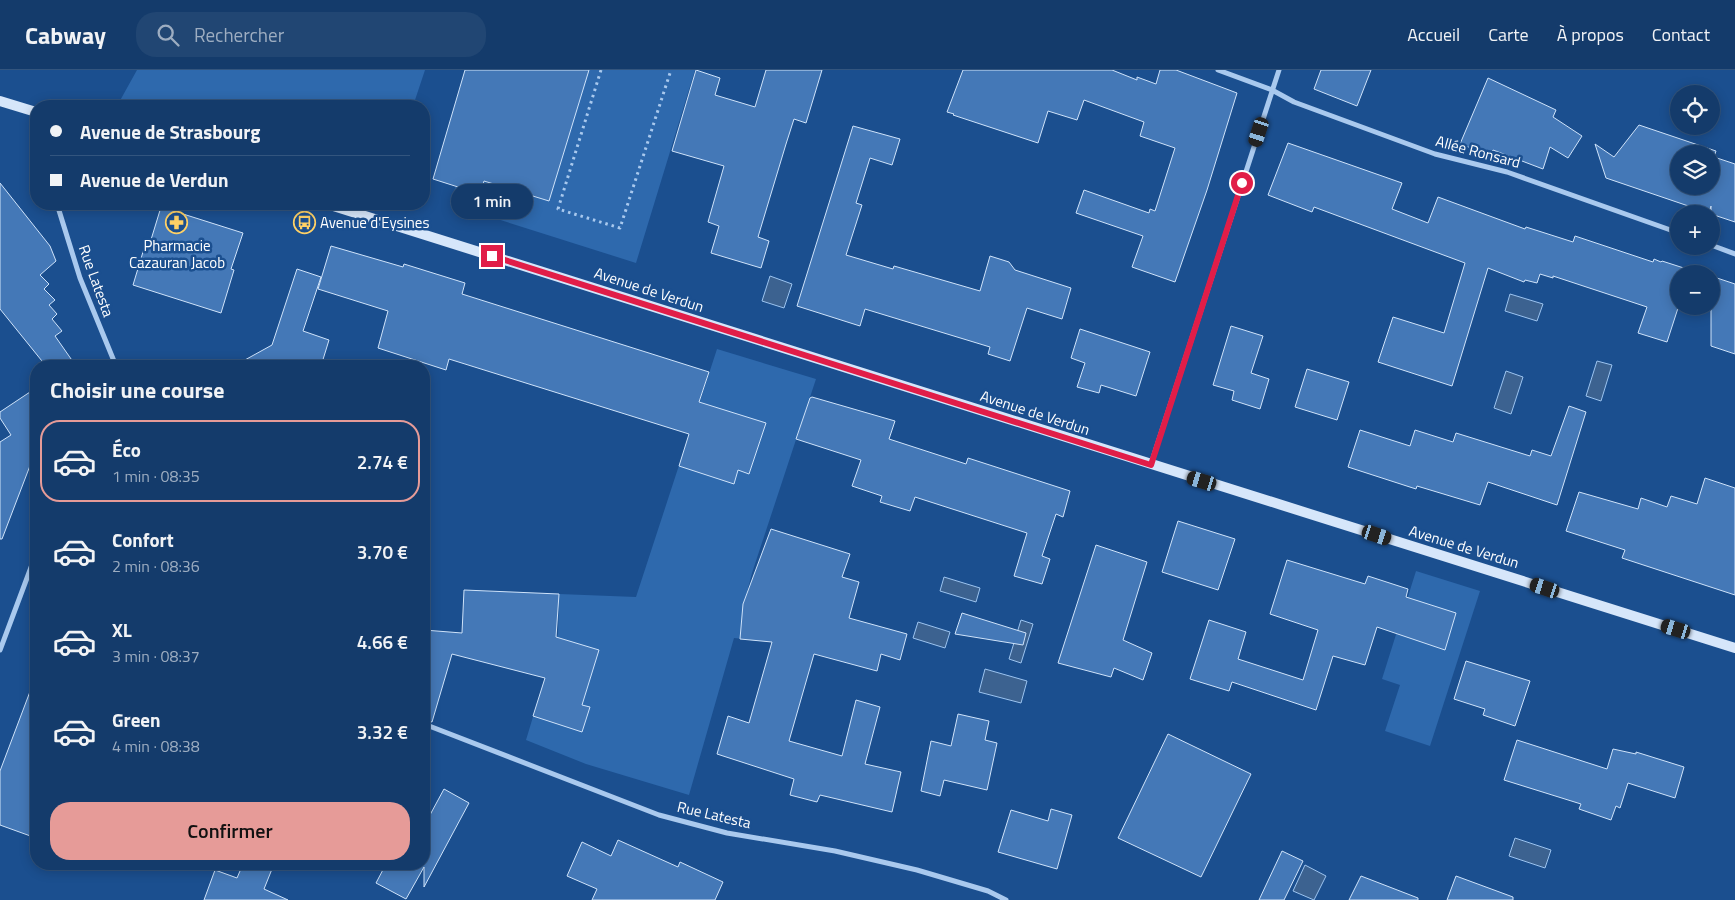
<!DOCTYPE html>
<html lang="fr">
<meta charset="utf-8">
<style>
body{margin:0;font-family:"Titillium Web",sans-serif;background:#214673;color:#f1f3f6;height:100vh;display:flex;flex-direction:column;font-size:19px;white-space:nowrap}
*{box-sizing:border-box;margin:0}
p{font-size:16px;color:#9dadc1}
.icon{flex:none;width:28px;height:28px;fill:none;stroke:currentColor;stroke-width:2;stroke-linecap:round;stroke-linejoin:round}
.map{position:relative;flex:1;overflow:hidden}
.details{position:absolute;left:30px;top:290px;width:400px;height:510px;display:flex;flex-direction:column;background:#143b6b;border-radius:20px;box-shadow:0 2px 12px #0003,0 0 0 1px #33557e}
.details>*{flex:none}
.guide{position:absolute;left:30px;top:30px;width:400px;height:110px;border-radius:20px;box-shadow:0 2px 12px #0003,0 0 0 1px #33557e;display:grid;align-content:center;height:110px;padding:0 20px;background:#143b6b}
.tools{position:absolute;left:1670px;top:15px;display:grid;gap:10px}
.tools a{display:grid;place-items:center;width:50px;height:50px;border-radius:50%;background:#143b6b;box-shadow:0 2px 12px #0003,0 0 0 1px #33557e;font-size:25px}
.end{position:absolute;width:22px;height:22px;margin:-11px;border:6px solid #e11d48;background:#fff;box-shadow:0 0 0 2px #fff}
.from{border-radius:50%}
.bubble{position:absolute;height:35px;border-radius:18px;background:#143b6b;box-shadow:0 2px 12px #0003,0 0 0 1px #33557e;font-size:16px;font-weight:600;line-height:35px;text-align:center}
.car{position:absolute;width:15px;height:30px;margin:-15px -8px;border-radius:6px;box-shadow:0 0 4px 1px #0007;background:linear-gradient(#222 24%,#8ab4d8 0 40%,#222 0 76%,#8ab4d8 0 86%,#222 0)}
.guide b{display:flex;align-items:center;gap:18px;height:48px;font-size:19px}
.guide b+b{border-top:1px solid #33557e}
.guide i{width:12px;height:12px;background:#f1f3f6}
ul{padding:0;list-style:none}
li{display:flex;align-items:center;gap:15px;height:82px;margin:0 10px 8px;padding:0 10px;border:2px solid transparent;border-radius:20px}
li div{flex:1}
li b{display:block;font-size:19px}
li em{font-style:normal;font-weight:600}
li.selected{border-color:#e69b98}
li>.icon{width:45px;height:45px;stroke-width:1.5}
h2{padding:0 20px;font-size:22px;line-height:60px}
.button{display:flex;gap:10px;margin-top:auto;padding:10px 20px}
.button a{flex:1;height:58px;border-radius:20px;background:#e69b98;color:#111;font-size:20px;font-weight:600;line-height:58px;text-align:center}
header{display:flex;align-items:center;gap:30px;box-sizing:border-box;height:70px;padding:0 25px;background:#143b6b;border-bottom:1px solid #33557e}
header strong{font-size:24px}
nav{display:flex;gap:28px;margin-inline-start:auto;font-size:18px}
.search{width:350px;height:45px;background:#214673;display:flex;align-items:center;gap:12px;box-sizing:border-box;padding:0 18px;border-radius:20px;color:#9dadc1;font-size:19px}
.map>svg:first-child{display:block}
.green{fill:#2e69ad}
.water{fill:#3c6290;stroke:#9cc4f0}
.building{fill:#4478b7;stroke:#cfe3fa;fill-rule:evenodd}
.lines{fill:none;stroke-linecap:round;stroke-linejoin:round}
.path{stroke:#a9c9ee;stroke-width:3;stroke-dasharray:2.5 4;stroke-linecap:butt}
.street{stroke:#a9c9ee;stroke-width:5}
.secondary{stroke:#d6e6fa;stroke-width:10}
.route{stroke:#e11d48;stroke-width:6}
.labels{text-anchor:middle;stroke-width:5;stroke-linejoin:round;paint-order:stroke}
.street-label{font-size:15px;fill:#fff;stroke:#1b4f8f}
.poi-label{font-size:15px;fill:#fff;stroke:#1b4f8f;text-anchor:start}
</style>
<header>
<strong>Cabway</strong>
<div class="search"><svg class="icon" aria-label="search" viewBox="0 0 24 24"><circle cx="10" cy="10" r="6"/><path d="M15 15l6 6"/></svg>Rechercher</div>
<nav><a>Accueil</a><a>Carte</a><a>À propos</a><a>Contact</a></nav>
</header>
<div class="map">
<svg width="1735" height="830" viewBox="0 0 1735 830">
<rect width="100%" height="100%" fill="#1b4f8f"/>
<!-- green -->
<path class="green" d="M137,0h288l-12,36h-296z
M492,0h203l-59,193 -186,-59z
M717,279l99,30 -64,194 -8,31 24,1 -3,36 -31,-3 -45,157 -103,-31 -60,-24 32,-106 1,-40 77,3z
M1416,501l64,20 -50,155 -45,-15 15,-46 -18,-6z"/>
<!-- water -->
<path class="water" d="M770,206l22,8 -8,24 -22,-7z
M1510,224l33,10 -6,17 -32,-10z
M1597,291l15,4 -11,36 -15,-5z
M1506,301l17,6 -12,37 -17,-6z
M944,507l36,11 -4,14 -36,-11z
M1021,550l12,4 -12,39 -12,-4z
M918,552l32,10 -5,16 -32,-10z
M985,599l42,12 -6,22 -42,-11z
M1515,768l36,12 -6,18 -36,-12z
M1305,795l21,11 -12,24 -21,-9z"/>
<!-- building -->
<path class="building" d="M465,0h124l-40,131 -65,-20 -4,13 -47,-15z
M696,0l24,8 -5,17 40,12 11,-37h56l-16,53 -12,-4 -8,25 -28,93 11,4 -8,27 -50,-15 8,-27 -11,-4 16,-56 -52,-15z
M963,0h149l25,10v-3l19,7 4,-14h16l61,23 -30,97 -32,92 -43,-15 11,-31 -67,-23 8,-23 65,23 1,-4 5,2 20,-63 -35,-12 4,-14 -60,-22 -7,20 -29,-9 -10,32 -85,-28 1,-1 -7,-2z
M1321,0h50l-14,36 -43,-17z
M1488,8l68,32 -3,7 29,19 -14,22 -18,-11 -7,22 -50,-19 -3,5 -30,-11z
M1639,55l77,26 -2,6 21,7v58l-24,-8v-8l-2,7 -103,-35 -11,-34 19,13zM1679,84h32v32h-32z
M853,56l47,13 -8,26 -22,-7 -14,45 6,2 -16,50 47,14 1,-3 86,25 10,-35 19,6 6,8 56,18 -9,31 -35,-11 -17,53 -22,-7 2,-7 -125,-38 -5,17 -63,-20z
M1288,73l114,40 -10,26 36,14 10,-26 87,32 1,-2 47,15 2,-6 78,26 1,-3 7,3 1,-1 28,9 -1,4h-10v31l-12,37 -29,-9 9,-26 -94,-31v2l-13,-4 -3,9 -12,-3 -1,2 -36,-14 -36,118 -74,-24 15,-45 51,16 21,-70 -151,-56 -2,5 -44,-17z
M0,113l50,63 6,15 -16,14 9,9 -5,5 11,11 -6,5 8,9 -5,5 10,12 -7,5 21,30h-30l-46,-57z
M161,137l82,26 -12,36 3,1 -13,43 -88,-28 13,-43 4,1z
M331,176l72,21 1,-3 61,19 -3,11 247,78 -10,30 67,21 -17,51 -11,-4 -4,14 -55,-18 10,-32 -240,-75 -3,11 -68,-22 10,-37 -70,-22z
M297,199l24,8 -18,54 26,9 -8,26h-87l38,-21z
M1711,206l24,8v70l-24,-8z
M1231,256l32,10 -12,37 18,6 -9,30 -28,-9 2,-9 -21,-6z
M1080,259l70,23 -14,44 -35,-11 -2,8 -22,-6 8,-24 -14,-5z
M1307,299l42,13 -12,38 -42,-13z
M36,318v62l-34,89h-2v-97l11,-7 -11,-17v-6z
M812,327l83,24 -6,18 77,25 2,-6 102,33 -7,26 -7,-3 -14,42 8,3 -8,25 -28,-8 13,-43 -112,-36 -5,14 -30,-9 2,-6 -30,-10 9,-26 -65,-21 14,-41z
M1569,336l17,6 -29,93 -69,-23 -8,23 -63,-19 -1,3 -68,-22 12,-37 50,16 5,-16 38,12 3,-9 74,23 2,-6 19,6z
M1705,408l30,10v107l-113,-37 3,-8 -59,-19 13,-39 59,17 3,-11 26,9 4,-11 26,8z
M1178,451l57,18 -17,51 -56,-18z
M771,459l79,25 -8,23 17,5 -10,36 58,16 -7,26 -19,-6 -4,17 -63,-17 -25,87 53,15 14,-56 24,7 -15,57 36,8 -9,40 -72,-17 -3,7 -27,-7 4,-16 -77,-25 11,-38 21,7 23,-81 -32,-3 3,-35z
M1096,475l51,17 -24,78 29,13 -9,27 -29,-12 -3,9 -53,-14z
M1287,490l78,24 3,-8 40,13 -2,8 50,16 -11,37 -68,-23 -12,38 -32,-9 -17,54 -84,-28 -3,9 -39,-12 19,-59 37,12 -8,27 65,21 15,-50 -48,-16z
M464,520l95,4 -3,43 43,13 -17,55 8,2 -8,25 -49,-16 12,-38 -93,-24 -20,68 -8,-2v-90l38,3z
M962,543l64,20 -3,12 -68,-11z
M1466,591l64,20 -15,45 -32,-11 2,-6 -31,-10z
M34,611h2v157l-36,-13v-54z
M958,644l31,7 -4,19 12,3 -10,47 -43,-10 -4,16 -19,-5 10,-50 20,5z
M1168,664l83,40 -50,103 -83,-39z
M1517,670l90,29 6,-20 23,5v-2l48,15 -9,31 -47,-15 -8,25 -4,-2 -5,14 -32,-11 2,-5 -77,-24z
M444,719l25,14 -45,84v-20l-18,32 -30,-16 10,-19h38v-38z
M1051,739l21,6 -15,54 -59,-17 13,-42 37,11z
M618,770l60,27 2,-5 43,20 -8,18h-123l5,-11 -30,-13 15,-34 29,14z
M1282,781l21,10 -19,39h-25z
M243,794h31l-10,25 24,11h-84l11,-30 22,8z
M1361,806l57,22v2h-69z
M1456,806l57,21v3h-66z"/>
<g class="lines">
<!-- path -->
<path class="path" d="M601,0l-43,139 62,19 51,-158"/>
<!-- street -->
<path class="street" d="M1218,0l54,20 22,12 141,52 72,18 172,61
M57,134l23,74 36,88
M1711,175l24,9
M1151,394l128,-394
M0,580l36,-96
M424,654l235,91 68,18 108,18 82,19 71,21 18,9"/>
<!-- secondary -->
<path class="secondary" d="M0,31l36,11
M327,134l1408,444"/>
</g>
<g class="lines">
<!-- route -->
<path class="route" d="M492,186l659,209 91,-282"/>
</g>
<!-- icons -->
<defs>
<symbol id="pharmacy-ring" viewBox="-11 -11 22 22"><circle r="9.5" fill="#1b4f8f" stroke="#ffd166" stroke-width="1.5"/><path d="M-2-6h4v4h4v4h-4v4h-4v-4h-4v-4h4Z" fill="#ffd166"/></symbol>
<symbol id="bus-ring" viewBox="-11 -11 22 22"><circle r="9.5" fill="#1b4f8f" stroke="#ffd166" stroke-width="1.5"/><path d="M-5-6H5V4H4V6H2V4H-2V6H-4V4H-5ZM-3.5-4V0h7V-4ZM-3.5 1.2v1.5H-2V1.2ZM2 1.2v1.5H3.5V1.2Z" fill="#ffd166"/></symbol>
</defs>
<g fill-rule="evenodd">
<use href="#pharmacy-ring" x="164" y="140" width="25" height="25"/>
<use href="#bus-ring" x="292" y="140" width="25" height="25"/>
</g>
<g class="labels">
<!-- street labels -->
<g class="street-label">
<text transform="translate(1478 82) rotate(15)" y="5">Allée Ronsard</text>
<text transform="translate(96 211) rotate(70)" y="5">Rue Latesta</text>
<text transform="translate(649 220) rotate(18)" y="5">Avenue de Verdun</text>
<text transform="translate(1035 343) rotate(18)" y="5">Avenue de Verdun</text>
<text transform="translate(1464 477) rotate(17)" y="5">Avenue de Verdun</text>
<text transform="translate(714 745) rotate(13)" y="5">Rue Latesta</text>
</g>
<!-- poi labels -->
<g class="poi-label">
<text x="320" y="158">Avenue d'Eysines</text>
<text x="177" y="181" text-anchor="middle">Pharmacie<tspan x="177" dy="17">Cazauran Jacob</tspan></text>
</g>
</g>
</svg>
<div class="tools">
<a><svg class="icon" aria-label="locate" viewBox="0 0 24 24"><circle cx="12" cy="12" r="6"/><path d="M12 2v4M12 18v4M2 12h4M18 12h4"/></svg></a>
<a><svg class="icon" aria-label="layers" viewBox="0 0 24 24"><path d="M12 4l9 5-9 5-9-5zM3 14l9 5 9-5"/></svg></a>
<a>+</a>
<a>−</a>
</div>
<i class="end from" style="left:1242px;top:113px"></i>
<i class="end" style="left:492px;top:186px"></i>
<div class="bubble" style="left:451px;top:114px;width:82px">1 min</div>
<i class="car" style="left:1259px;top:62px;rotate:198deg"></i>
<i class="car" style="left:1202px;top:411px;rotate:287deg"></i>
<i class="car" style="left:1377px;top:465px;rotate:108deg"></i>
<i class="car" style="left:1545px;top:518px;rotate:288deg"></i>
<i class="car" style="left:1676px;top:559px;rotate:287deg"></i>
<div class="guide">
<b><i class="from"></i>Avenue de Strasbourg</b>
<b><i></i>Avenue de Verdun</b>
</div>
<section class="details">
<h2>Choisir une course</h2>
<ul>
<li class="selected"><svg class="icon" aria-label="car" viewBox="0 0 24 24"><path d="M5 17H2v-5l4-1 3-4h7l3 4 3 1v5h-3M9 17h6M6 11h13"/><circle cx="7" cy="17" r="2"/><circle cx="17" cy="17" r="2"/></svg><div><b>Éco</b><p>1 min · 08:35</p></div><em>2.74 €</em></li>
<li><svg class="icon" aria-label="car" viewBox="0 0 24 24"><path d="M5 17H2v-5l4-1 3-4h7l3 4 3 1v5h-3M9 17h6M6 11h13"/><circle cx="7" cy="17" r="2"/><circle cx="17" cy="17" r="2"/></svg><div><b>Confort</b><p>2 min · 08:36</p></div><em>3.70 €</em></li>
<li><svg class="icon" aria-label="car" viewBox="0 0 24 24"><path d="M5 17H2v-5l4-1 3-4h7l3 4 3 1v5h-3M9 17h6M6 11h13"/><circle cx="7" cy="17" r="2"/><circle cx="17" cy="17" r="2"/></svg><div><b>XL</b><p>3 min · 08:37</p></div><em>4.66 €</em></li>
<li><svg class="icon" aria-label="car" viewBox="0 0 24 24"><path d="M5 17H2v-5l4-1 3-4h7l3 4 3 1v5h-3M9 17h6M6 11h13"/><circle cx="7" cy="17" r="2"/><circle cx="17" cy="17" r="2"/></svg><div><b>Green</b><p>4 min · 08:38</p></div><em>3.32 €</em></li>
</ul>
<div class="button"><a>Confirmer</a></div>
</section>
</div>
